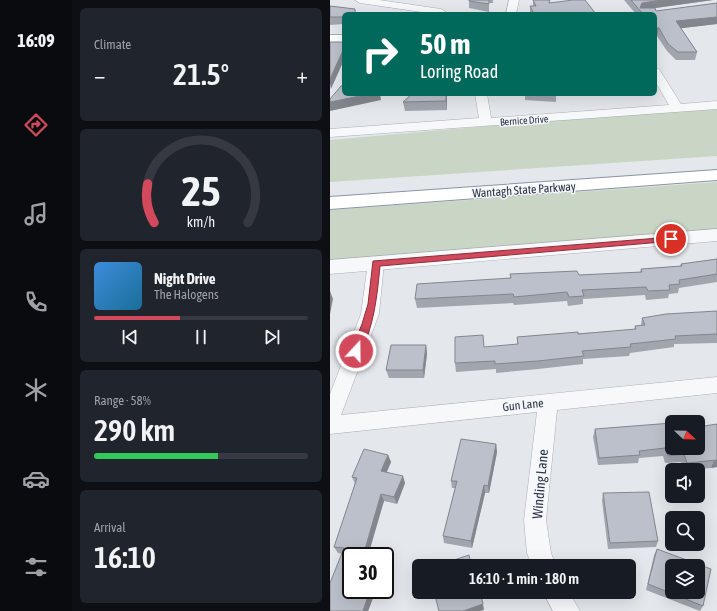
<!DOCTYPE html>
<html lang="en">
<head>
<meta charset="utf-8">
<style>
	:root { --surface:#171b24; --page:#20242c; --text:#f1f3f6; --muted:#9ea1a6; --line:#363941; --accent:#d1495b }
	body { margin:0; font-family:"Asap Condensed",sans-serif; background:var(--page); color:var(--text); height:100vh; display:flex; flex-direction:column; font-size:15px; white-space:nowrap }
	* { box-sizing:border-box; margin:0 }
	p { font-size:13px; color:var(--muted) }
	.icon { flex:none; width:22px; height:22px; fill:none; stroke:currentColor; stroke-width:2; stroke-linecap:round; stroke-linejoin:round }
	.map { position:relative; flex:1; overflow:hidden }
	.drawer { display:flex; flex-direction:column; gap:8px; padding:8px; background:#0d0f14; width:258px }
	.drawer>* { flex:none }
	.banner { position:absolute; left:12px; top:12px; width:315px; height:84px; border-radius:6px; box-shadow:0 4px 16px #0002; background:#00695c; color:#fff; overflow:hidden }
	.needle { width:26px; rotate:112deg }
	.fabs { position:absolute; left:335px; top:415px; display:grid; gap:8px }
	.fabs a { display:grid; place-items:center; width:40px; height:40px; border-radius:6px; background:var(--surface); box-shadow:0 4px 16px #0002; font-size:20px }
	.speed { position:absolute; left:12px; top:547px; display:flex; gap:8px; font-size:20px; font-weight:700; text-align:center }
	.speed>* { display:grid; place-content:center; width:52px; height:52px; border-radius:50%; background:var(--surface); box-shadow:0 4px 16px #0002; line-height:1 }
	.speed .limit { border:2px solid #111; border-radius:6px; background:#fff; color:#111 }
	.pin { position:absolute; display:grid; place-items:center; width:34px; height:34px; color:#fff; margin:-17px; border:2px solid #fff; border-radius:50%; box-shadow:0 1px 4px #0007 }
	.me { position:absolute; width:44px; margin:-22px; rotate:21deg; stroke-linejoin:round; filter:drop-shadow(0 0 3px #0008) }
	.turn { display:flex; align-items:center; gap:14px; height:84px; padding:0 12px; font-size:18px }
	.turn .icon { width:52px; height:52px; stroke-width:2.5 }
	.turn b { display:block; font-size:28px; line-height:34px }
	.big { font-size:30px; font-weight:600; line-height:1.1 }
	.drawer .widget { flex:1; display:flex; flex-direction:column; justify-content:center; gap:6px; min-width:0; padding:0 14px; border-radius:6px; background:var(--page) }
	.drawer .dial { align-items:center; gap:0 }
	.dial svg { height:104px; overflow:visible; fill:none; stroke:var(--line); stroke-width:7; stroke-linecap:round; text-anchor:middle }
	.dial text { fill:var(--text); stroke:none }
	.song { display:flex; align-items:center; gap:12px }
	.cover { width:48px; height:48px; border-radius:6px; background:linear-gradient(135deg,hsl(210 70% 55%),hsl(200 70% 35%)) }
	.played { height:4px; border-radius:2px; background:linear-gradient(90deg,var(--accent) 40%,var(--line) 40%) }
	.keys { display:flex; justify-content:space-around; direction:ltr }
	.heat { display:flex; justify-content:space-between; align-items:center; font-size:22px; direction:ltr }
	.charge { height:6px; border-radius:3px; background:linear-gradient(90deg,#34c759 58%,var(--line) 0) }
	.trip { position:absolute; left:82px; top:559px; width:224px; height:40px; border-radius:6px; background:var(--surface); box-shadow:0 4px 16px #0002; font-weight:600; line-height:40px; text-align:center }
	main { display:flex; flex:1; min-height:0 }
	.dock { display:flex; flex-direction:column; width:72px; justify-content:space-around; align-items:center; background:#090b0e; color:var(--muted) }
	.dock .icon { width:28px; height:28px }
	.dock .on { color:var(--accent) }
	.dock b { font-size:18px; color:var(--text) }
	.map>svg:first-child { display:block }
	.green { fill:#c9d6c5 }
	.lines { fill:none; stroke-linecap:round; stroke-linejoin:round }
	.minor-casing { stroke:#a9aeb7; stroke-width:1 }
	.tertiary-casing { stroke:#a9aeb7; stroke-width:1 }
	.secondary-casing { stroke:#a9aeb7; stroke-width:2 }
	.motorway-casing { stroke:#8b94a3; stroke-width:2 }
	.minor { fill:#f7f8fa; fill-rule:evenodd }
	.tertiary { fill:#f7f8fa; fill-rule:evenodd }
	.secondary { fill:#fff; fill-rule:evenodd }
	.motorway { fill:#fff; fill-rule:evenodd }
	.wall { fill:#a1a5ae }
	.shaded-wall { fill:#83868d }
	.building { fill:#bbc0ca; stroke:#83868d; fill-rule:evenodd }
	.route { fill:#d1495b; stroke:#882f3b }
	.labels { text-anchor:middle; stroke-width:3; stroke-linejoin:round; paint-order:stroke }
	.far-street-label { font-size:10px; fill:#2b3445; stroke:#f4f6f9 }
	.street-label { font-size:12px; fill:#2b3445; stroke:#f4f6f9 }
	.near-street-label { font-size:14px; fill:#2b3445; stroke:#f4f6f9 }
</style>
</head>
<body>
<main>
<nav class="dock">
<b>16:09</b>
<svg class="icon on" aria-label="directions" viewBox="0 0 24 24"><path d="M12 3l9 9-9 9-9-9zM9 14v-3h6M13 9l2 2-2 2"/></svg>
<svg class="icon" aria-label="music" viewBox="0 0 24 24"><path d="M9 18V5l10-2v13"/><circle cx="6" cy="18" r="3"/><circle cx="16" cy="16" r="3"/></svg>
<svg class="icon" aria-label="phone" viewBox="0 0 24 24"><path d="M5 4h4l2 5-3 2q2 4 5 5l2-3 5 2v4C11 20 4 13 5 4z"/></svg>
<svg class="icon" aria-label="climate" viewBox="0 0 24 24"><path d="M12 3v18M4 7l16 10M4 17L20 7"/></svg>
<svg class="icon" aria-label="car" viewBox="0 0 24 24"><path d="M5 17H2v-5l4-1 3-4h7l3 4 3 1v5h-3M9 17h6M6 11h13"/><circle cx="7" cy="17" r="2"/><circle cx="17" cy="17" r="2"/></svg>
<svg class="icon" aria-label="filters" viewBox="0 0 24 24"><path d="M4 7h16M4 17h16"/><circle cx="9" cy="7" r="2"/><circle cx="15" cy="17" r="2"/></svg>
</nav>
<section class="drawer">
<div class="widget"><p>Climate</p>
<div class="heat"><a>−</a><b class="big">21.5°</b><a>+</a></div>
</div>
<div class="widget dial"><svg viewBox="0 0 100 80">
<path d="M14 69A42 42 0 1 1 86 69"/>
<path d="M14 69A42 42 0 0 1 9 39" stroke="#d1495b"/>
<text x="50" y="56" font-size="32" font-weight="700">25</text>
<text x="50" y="72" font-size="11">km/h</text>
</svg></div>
<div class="widget">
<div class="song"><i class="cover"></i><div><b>Night Drive</b><p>The Halogens</p></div></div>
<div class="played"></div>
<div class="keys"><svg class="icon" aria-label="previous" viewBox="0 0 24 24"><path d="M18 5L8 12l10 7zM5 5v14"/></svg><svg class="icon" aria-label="pause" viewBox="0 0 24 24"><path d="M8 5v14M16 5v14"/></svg><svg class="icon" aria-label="next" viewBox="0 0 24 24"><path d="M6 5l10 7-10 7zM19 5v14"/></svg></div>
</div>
<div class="widget"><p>Range · 58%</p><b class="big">290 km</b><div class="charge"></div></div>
<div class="widget"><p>Arrival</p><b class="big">16:10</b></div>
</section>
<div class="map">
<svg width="387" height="611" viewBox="0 0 387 611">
	<rect width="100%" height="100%" fill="#e4e7ec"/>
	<!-- green -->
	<path class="green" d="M387,109v47l-387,26v-42l238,-21z
		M387,182v50l-387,30v-52z"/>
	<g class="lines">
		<defs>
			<path id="minor" d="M25,0h24l62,9 5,3 -2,2h-9l-75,-11z
				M179,0h10l-3,14h-10z
				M325,68l4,1 22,35 36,-3v8l-387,28v-8l149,-11 -4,-24h12l4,24 178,-13 -14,-24z
				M46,257l6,2 2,4 -5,51 -38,101 376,-38v16l-160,17 -11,110 5,33 5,13h-24l-5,-13 -3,-33 13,-108 -207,22v-40l31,-80 7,-51 2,-4z
				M213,592h26l11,19h-27z"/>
			<path id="tertiary" d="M387,229v12l-387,33v-14z"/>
			<path id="secondary" d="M0,35h14v8h-14z"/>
			<path id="motorway" d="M387,170v10l-387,29v-12z"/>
		</defs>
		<!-- minor casing -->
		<use href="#minor" class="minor-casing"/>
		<!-- tertiary casing -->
		<use href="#tertiary" class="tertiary-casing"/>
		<!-- secondary casing -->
		<use href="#secondary" class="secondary-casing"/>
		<!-- motorway casing -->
		<use href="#motorway" class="motorway-casing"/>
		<!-- minor -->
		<use href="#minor" class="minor"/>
		<!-- tertiary -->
		<use href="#tertiary" class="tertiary"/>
		<!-- secondary -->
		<use href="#secondary" class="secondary"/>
		<!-- motorway -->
		<use href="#motorway" class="motorway"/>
	</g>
	<!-- wall -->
	<path class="wall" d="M139,0h24v3h-4v9l-20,-4z
		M203,0l18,3 45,11h-66v-8h3z
		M294,0h89l-58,8 1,3 61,-8v21l-36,4 16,24 -2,8h-19l-9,-9 -10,-15h-2v-22h-19z
		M0,6l25,3 1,5h-12v10l-14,1z
		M82,94h35v16l-42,1 -2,-9z
		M195,94h31v8l-31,-2z
		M289,94h20v1l-19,1z
		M387,259v23l-38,6 -1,5 -9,1 -1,4 -22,2 -1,-5 -62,4v5l-15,2 -1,-5 -53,4 -1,-2 -96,5 -2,-9 95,-21v-4l69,1 61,-3 1,-3 39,-3 1,-2z
		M387,311v32l-43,1v3l-44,6 -1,3 -46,3v5l-45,5 -42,4v-4l-40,3 -1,-9 62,-19v-7l117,-7 1,-4 6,-1 1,-7z
		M96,345l1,9 -3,24h-35l-3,-8z
		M387,424v43l-6,1 -28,2 -2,-8 -16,1 -2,-7 -24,2 -1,5 -40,2 -5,-28 2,-8 77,19z
		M166,444l1,8 -8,41h-4l-13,55 -28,-5 -1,-7 12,-48h-3l-1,-7z
		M58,455l3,7 -4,10 18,11 -8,21 -13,-3 -33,89h25l-8,21h-38l12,-57 -4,-1 -4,-6 21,-63 -3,-7z
		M273,493l55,48 -2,6 -48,2 -6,-48z
		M327,549l46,57 -3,5 -54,-21 8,-35z"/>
	<!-- shaded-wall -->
	<path class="shaded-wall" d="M332,0h51l-72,10 -1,-2 2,-5z
		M387,17v7l-42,5 1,-8z
		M325,28h4l-2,8h-2z
		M14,48v12l-13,29 -1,-5v-5z
		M40,94h10l1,6 -51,11v-9z
		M116,94h1v16l-1,-9z
		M0,291l3,8 -3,15z
		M96,345l1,9 -3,24 -1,-8z
		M166,444l1,8 -8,41 -1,-7z
		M58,455l3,7 -7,16 -3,-7z
		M387,460v7l-6,1 3,-7z
		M73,476l2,7 -8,21 -3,-7z
		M154,485l1,8 -13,55 -1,-7z
		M51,494l3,7 -16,55h-5z
		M40,590h6l-8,21h-5z
		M153,604l1,6 -4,1h-17z"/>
	<!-- building -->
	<path class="building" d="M139,0h20v4l-20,-3z
		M203,0h17l-1,3 24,-3h12l11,14h-62l-4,-8h6z
		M301,0h31l-20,3 -2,5h15l1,3 61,-8v14l-41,4 21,31h-19l-10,-8 -9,-16h-4v-14h-12z
		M0,6l25,3v5h-11v3h-14z
		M0,42h14v6l-14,31z
		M11,86h3v8h26l-40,8v-3z
		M82,94h34v7l-43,1z
		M387,259v15l-38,6 1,4 -11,1 1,5 -22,1 -2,-4 -64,3 2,6 -15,1 -2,-5 -53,5 -1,-3 -98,5 2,-15 94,-6 -1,-4 67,-3 2,4 63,-3 -1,-3 41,-3 -1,-2z
		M387,311v23l-42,2 1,3 -46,5 1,3 -49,4 2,5 -46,5 -43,3v-3l-40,2v-26l28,-2 1,12 34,-3 -1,-7 61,-5v2l58,-5 -1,-3 10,-1 -3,-7 24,-4z
		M61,345h35l-3,25h-37z
		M342,423v25h26v-21l19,-3v36l-30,3 -3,-9 -16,2 -3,-8 -26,3 1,4 -41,3 -4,-29z
		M131,439l35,5 -8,42 -4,-1 -13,56 -28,-5 14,-55h-6z
		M34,449l24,6 -7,16 22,5 -9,21 -13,-3 -18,62h-12v34h19l-7,21h-33v-28l14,-35 -10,-1 23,-69 -5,-1z
		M319,492l9,49 -48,2 -7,-50z
		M327,549l54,20 -8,37 -55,-22zM342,566h26v26h-26z
		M139,555l3,11h-36z
		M104,592h46l3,12 -20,7h-24z"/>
	<!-- route -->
	<path class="route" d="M341,237h3l1,2 -1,2 -294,25c-3,31 -6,60 -20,88h-7l-2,-3 11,-27 6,-20 5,-43z"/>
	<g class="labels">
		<!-- far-street labels -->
		<g class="far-street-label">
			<text transform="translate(194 120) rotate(-4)" y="4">Bernice Drive</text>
		</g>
		<!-- street labels -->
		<g class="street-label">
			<text transform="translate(194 190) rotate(-4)" y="4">Wantagh State Parkway</text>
			<text transform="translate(193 405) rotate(-6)" y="4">Gun Lane</text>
		</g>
		<!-- near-street labels -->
		<g class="near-street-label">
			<text transform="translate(210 484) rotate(-85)" y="5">Winding Lane</text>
		</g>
	</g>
</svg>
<div class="fabs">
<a><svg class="needle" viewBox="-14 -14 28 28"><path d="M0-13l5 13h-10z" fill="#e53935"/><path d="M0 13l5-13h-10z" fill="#9ea1a6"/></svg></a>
<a><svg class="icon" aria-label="sound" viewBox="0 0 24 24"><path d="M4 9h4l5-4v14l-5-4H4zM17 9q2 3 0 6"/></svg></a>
<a><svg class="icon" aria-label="search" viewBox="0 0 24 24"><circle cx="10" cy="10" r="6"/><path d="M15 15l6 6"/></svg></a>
<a><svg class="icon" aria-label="layers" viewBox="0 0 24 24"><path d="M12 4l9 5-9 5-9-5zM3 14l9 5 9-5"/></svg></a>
</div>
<div class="speed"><div class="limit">30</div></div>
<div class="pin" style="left:341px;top:239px;background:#d93025"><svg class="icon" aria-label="arrive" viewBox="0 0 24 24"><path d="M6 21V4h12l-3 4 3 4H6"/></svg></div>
<svg class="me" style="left:26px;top:351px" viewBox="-20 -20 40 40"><circle r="17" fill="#d1495b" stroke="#fff" stroke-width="3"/><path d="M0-11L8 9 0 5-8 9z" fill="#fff"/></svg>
<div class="trip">16:10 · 1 min · 180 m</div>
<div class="banner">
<div class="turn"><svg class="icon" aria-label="right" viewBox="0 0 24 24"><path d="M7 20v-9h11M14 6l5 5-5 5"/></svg><div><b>50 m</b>Loring Road</div></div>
</div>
</div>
</main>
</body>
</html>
